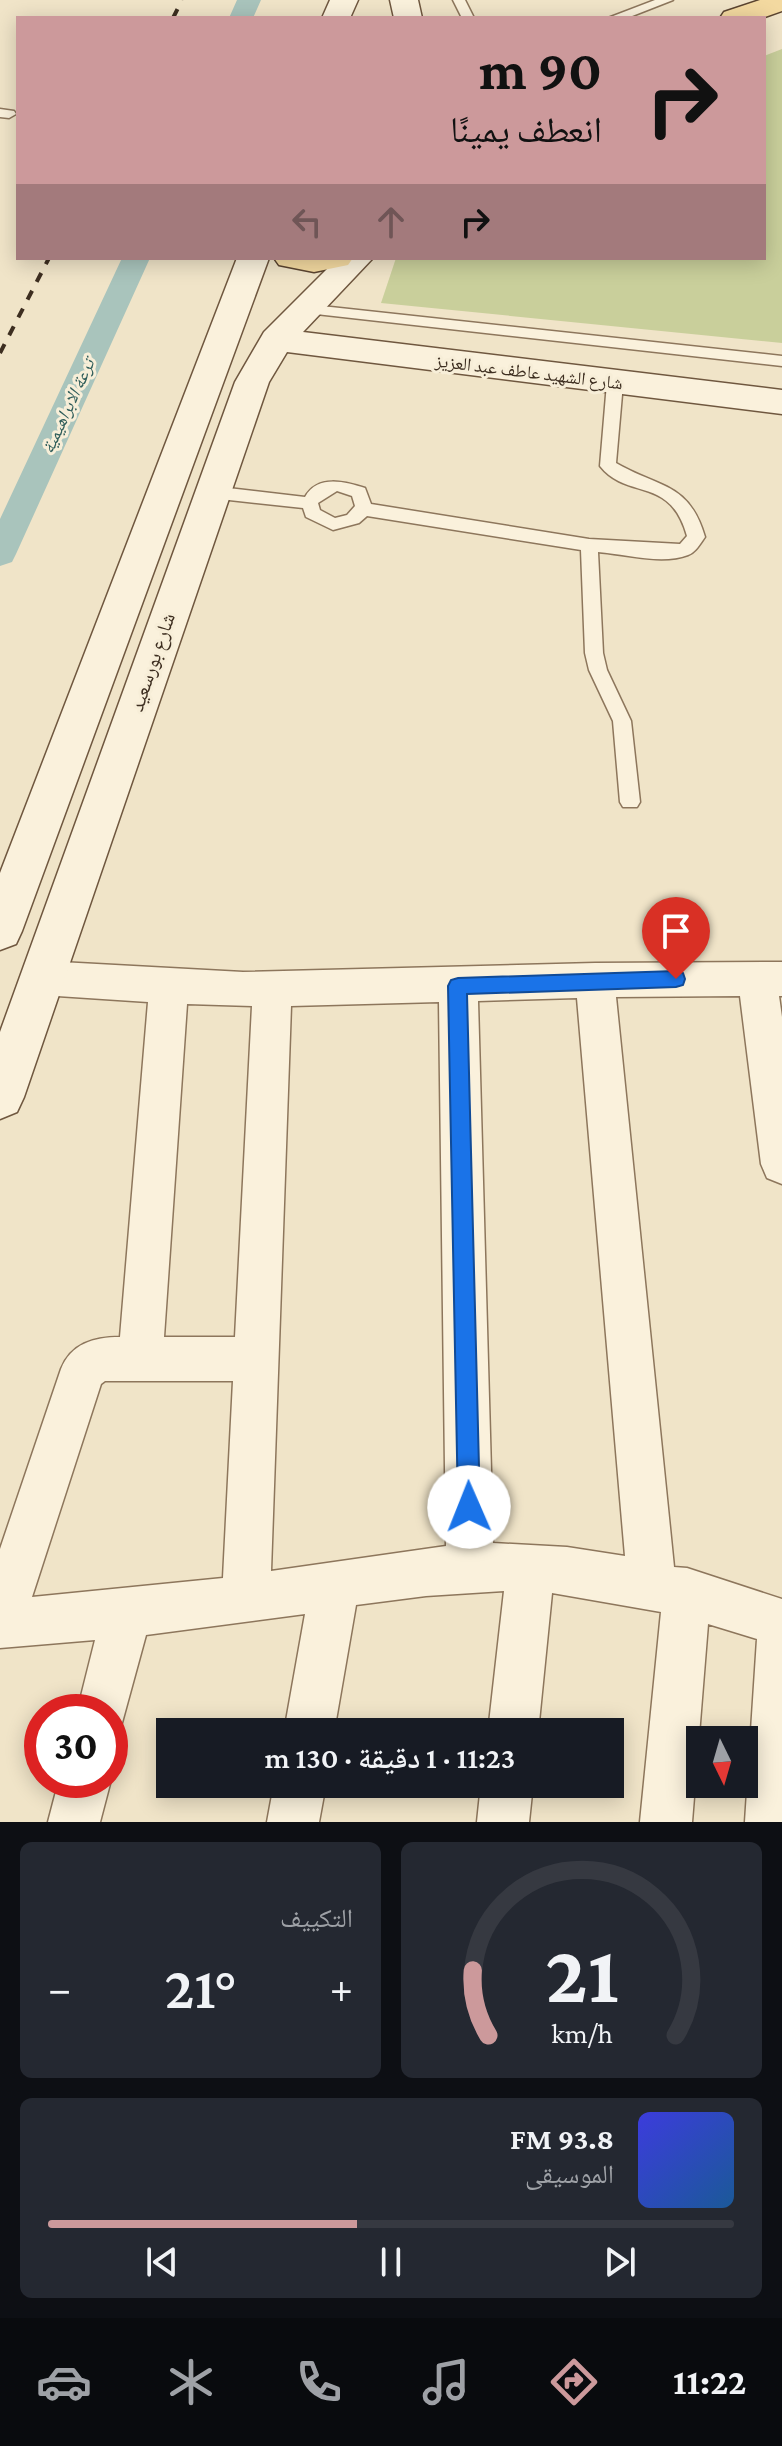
<!DOCTYPE html>
<html lang="ar">
<head>
<meta charset="utf-8">
<style>
	:root { --surface:#171b24; --page:#242831; --text:#f1f3f6; --muted:#9ea1a6; --line:#363941; --accent:#cc999b }
	body { margin:0; font-family:"Crimson Pro","Noto Naskh Arabic",serif; background:var(--page); color:var(--text); direction:rtl; height:100vh; display:flex; flex-direction:column; font-size:30px; white-space:nowrap }
	* { box-sizing:border-box; margin:0 }
	p { font-size:26px; color:var(--muted) }
	.icon { flex:none; width:44px; height:44px; fill:none; stroke:currentColor; stroke-width:2; stroke-linecap:round; stroke-linejoin:round }
	.map { position:relative; height:1822px; overflow:hidden; direction:ltr }
	.details { display:flex; flex-direction:column; gap:20px; padding:20px; background:#0d0f14; flex:1 }
	.details>* { flex:none }
	.banner { position:absolute; left:16px; top:16px; width:750px; height:244px; border-radius:0px; box-shadow:0 4px 20px #0003; direction:rtl; background:#cc999b; color:#111; overflow:hidden }
	.needle { width:52px; rotate:175deg }
	.fabs { position:absolute; left:686px; top:1726px; display:grid; gap:16px }
	.fabs a { display:grid; place-items:center; width:72px; height:72px; border-radius:0px; background:var(--surface); box-shadow:0 4px 20px #0003; font-size:40px }
	.speed { position:absolute; left:24px; top:1694px; display:flex; gap:16px; font-size:40px; font-weight:700; text-align:center }
	.speed>* { display:grid; place-content:center; width:104px; height:104px; border-radius:50%; background:var(--surface); box-shadow:0 4px 20px #0003; line-height:1 }
	.speed .limit { border:12px solid #d22; background:#fff; color:#111 }
	.pin { position:absolute; display:grid; place-items:center; width:68px; height:68px; color:#fff; margin:-82px -34px; border-radius:50% 50% 50% 0; rotate:-45deg; box-shadow:0 0 8px #0007 }
	.pin .icon { rotate:45deg }
	.me { position:absolute; width:88px; margin:-44px; rotate:359deg; stroke-linejoin:round; filter:drop-shadow(0 0 6px #0008) }
	.turn { display:flex; align-items:center; gap:28px; height:168px; padding:0 32px; font-size:36px }
	.turn .icon { width:104px; height:104px; stroke-width:2.5 }
	.turn b { display:block; font-size:56px; line-height:68px }
	.lanes { display:flex; align-items:center; height:76px; padding:0 32px; background:#0003; justify-content:center; gap:40px; direction:ltr }
	.lanes .off { opacity:.35 }
	.big { font-size:60px; font-weight:600; line-height:1.1 }
	.details .card { flex:1; display:flex; flex-direction:column; justify-content:center; gap:12px; min-width:0; padding:0 28px; border-radius:12px; background:var(--page) }
	.details .dial { align-items:center; gap:0 }
	.dial svg { height:208px; overflow:visible; fill:none; stroke:var(--line); stroke-width:7; stroke-linecap:round; text-anchor:middle }
	.dial text { fill:var(--text); stroke:none }
	.song { display:flex; align-items:center; gap:24px }
	.cover { width:96px; height:96px; border-radius:12px; background:linear-gradient(135deg,hsl(240 70% 55%),hsl(210 70% 35%)) }
	.played { height:8px; border-radius:4px; background:linear-gradient(90deg,var(--accent) 45%,var(--line) 45%) }
	.keys { display:flex; justify-content:space-around; direction:ltr }
	.heat { display:flex; justify-content:space-between; align-items:center; font-size:44px; direction:ltr }
	.details .tiles { flex:1; display:grid; gap:20px; grid-template-columns:1fr 1fr }
	.card:last-child { grid-column:span 2 }
	.trip { position:absolute; left:156px; top:1718px; width:468px; height:80px; border-radius:0px; background:var(--surface); box-shadow:0 4px 20px #0003; font-weight:600; line-height:80px; text-align:center; direction:rtl }
	.dock { display:flex; height:128px; justify-content:space-around; align-items:center; background:#090b0e; color:var(--muted) }
	.dock .icon { width:56px; height:56px }
	.dock .on { color:var(--accent) }
	.dock b { font-size:36px; color:var(--text) }
	.map>svg:first-child { display:block }
	.green { fill:#c9cf9b }
	.lines { fill:none; stroke-linecap:round; stroke-linejoin:round }
	.canal { fill:#a9c4bc; fill-rule:evenodd }
	.lane-casing { stroke:#8d765c; stroke-width:3 }
	.street-casing { stroke:#8d765c; stroke-width:3 }
	.secondary-casing { stroke:#6f573f; stroke-width:3 }
	.primary-casing { stroke:#5b4430; stroke-width:3 }
	.lane { fill:#faf1dc; fill-rule:evenodd }
	.street { fill:#faf1dc; fill-rule:evenodd }
	.secondary { fill:#faf1dc; fill-rule:evenodd }
	.primary { fill:#f3d9a0; fill-rule:evenodd }
	.rail { stroke:#3d2e20; stroke-width:4; stroke-dasharray:10 10; stroke-linecap:butt }
	.route { fill:#1a73e8; stroke:#114b97; stroke-width:2 }
	.labels { text-anchor:middle; stroke-width:6; stroke-linejoin:round; paint-order:stroke }
	.far-street-label { font-size:18px; fill:#3d2e20; stroke:#f7eed8 }
	.far-water-label { font-size:18px; font-style:italic; fill:#2f5d5a; stroke:#f7eed8 }
	.street-label { font-size:20px; fill:#3d2e20; stroke:#f7eed8 }
</style>
</head>
<body>
<div class="map">
<svg width="782" height="1822" viewBox="0 0 782 1822">
	<rect width="100%" height="100%" fill="#f0e4c8"/>
	<!-- green -->
	<path class="green" d="M782,49v294l-401,-40 15,-45h368v-202z"/>
	<g class="lines">
		<!-- canal -->
		<path class="canal" d="M237,0h24l-8,18h-24z
			M122,258h28l-134,296 -4,8 -12,4v-47z"/>
		<defs>
			<path id="lane" d="M453,0h12l9,18h-12z
				M655,0h18l-46,18h-19z
				M0,109l14,2 2,3 -7,4 -9,-1z
				M303,304l479,52v10l-484,-54v-6z
				M615,378l8,5 -7,80c43,25 73,19 89,74 -5,7 -10,16 -17,18 -26,10 -64,-1 -90,-3l5,101 4,17 24,51 9,81 -3,5h-14l-3,-5 -7,-81 -24,-51 -4,-17 -4,-103 -214,-34 -8,7 -26,7 -27,-13 -3,-9 -92,-10 -8,-6 8,-6 94,11c13,-23 40,-15 60,-9l6,16 218,35 91,5 7,-8c-17,-61 -59,-35 -87,-70l7,-83zM337,491l15,5 3,10 -8,9 -12,3 -15,-8 -2,-7z"/>
			<path id="street" d="M42,961l201,11 352,-9 187,-1v34h-3l3,21v167l-15,-6 -6,-14 -21,-168 -124,1 58,570 13,1 95,31v223h-37l12,-183 -49,-15 -16,198h-52l21,-210 -109,-19 -14,139h-50l16,-141 -78,5 -70,9 -22,127h-50l21,-118 -159,21 -26,95 -10,4v-22h-33l18,-72 -95,8v-99l61,-180c10,-25 32,-32 59,-32l28,-335 -106,-7 -14,-5 -6,-12 6,-12zM577,998l48,558 -58,-9 -74,-4 -15,-542zM439,1002l7,544 -175,25 20,-565zM187,1004l65,2 -17,331h-71zM105,1381h128l-10,197 -191,19 69,-213z
				M110,1779l1,1 -11,42h-52l11,-42z
				M274,1784h52l-7,38h-52z
				M481,1784h52l-4,38h-52z"/>
			<path id="secondary" d="M330,0h28l-8,18h-28z
				M390,0h28l4,18h-28z
				M237,258h32l-247,673 -6,13 -16,6v-77z
				M338,258h35l-70,74 479,58v24l-495,-62 -18,30 -245,715 -7,15 -17,7v-87l235,-650 29,-50z"/>
			<path id="primary" d="M760,0h22v11l-20,7h-42l4,-6z
				M274,258h79l-5,7 -34,7 -35,-7z"/>
		</defs>
		<!-- lane casing -->
		<use href="#lane" class="lane-casing"/>
		<!-- street casing -->
		<use href="#street" class="street-casing"/>
		<!-- secondary casing -->
		<use href="#secondary" class="secondary-casing"/>
		<!-- primary casing -->
		<use href="#primary" class="primary-casing"/>
		<!-- lane -->
		<use href="#lane" class="lane"/>
		<!-- street -->
		<use href="#street" class="street"/>
		<!-- secondary -->
		<use href="#secondary" class="secondary"/>
		<!-- primary -->
		<use href="#primary" class="primary"/>
		<!-- rail -->
		<path class="rail" d="M173,18l9,-18
			M0,353l49,-95"/>
	</g>
	<!-- route -->
	<path class="route" d="M676,971l7,2 2,6 -2,6 -7,2 -209,7 13,513 -3,8 -8,3 -8,-3 -3,-8 -10,-521 3,-6 7,-2z"/>
	<g class="labels">
		<!-- far-street labels -->
		<g class="far-street-label">
			<text transform="translate(529 372) rotate(7)" y="6">شارع الشهيد عاطف عبد العزيز</text>
		</g>
		<!-- far-water labels -->
		<g class="far-water-label">
			<text transform="translate(68 406) rotate(-65)" y="6">ترعة الابراهيمية</text>
		</g>
		<!-- street labels -->
		<g class="street-label">
			<text transform="translate(152 662) rotate(-71)" y="7">شارع بورسعيد</text>
		</g>
	</g>
</svg>
<div class="fabs">
<a><svg class="needle" viewBox="-14 -14 28 28"><path d="M0-13l5 13h-10z" fill="#e53935"/><path d="M0 13l5-13h-10z" fill="#9ea1a6"/></svg></a>
</div>
<div class="speed"><div class="limit">30</div></div>
<div class="pin" style="left:676px;top:979px;background:#d93025"><svg class="icon" aria-label="arrive" viewBox="0 0 24 24"><path d="M6 21V4h12l-3 4 3 4H6"/></svg></div>
<svg class="me" style="left:469px;top:1507px" viewBox="-20 -20 40 40"><circle r="19" fill="#fff"/><path d="M0-13L10 11 0 6-10 11z" fill="#1a73e8"/></svg>
<div class="trip">11:23 · 1 دقيقة · 130 m</div>
<div class="banner">
<div class="turn"><svg class="icon" aria-label="right" viewBox="0 0 24 24"><path d="M7 20v-9h11M14 6l5 5-5 5"/></svg><div><b>90 m</b>انعطف يمينًا</div></div>
<div class="lanes"><svg class="icon off" aria-label="left" viewBox="0 0 24 24"><path d="M17 20v-9H6M10 6l-5 5 5 5"/></svg><svg class="icon off" aria-label="ahead" viewBox="0 0 24 24"><path d="M12 20V5M6 11l6-6 6 6"/></svg><svg class="icon" aria-label="right" viewBox="0 0 24 24"><path d="M7 20v-9h11M14 6l5 5-5 5"/></svg></div>
</div>
</div>
<section class="details">
<div class="tiles">
<div class="card dial"><svg viewBox="0 0 100 80">
<path d="M14 69A42 42 0 1 1 86 69"/>
<path d="M14 69A42 42 0 0 1 8 44" stroke="#cc999b"/>
<text x="50" y="56" font-size="32" font-weight="700">21</text>
<text x="50" y="72" font-size="11">km/h</text>
</svg></div>
<div class="card"><p>التكييف</p>
<div class="heat"><a>−</a><b class="big">21°</b><a>+</a></div>
</div>
<div class="card">
<div class="song"><i class="cover"></i><div><b>93.8 FM</b><p>الموسيقى</p></div></div>
<div class="played"></div>
<div class="keys"><svg class="icon" aria-label="previous" viewBox="0 0 24 24"><path d="M18 5L8 12l10 7zM5 5v14"/></svg><svg class="icon" aria-label="pause" viewBox="0 0 24 24"><path d="M8 5v14M16 5v14"/></svg><svg class="icon" aria-label="next" viewBox="0 0 24 24"><path d="M6 5l10 7-10 7zM19 5v14"/></svg></div>
</div>
</div>
</section>
<nav class="dock">
<b>11:22</b>
<svg class="icon on" aria-label="directions" viewBox="0 0 24 24"><path d="M12 3l9 9-9 9-9-9zM9 14v-3h6M13 9l2 2-2 2"/></svg>
<svg class="icon" aria-label="music" viewBox="0 0 24 24"><path d="M9 18V5l10-2v13"/><circle cx="6" cy="18" r="3"/><circle cx="16" cy="16" r="3"/></svg>
<svg class="icon" aria-label="phone" viewBox="0 0 24 24"><path d="M5 4h4l2 5-3 2q2 4 5 5l2-3 5 2v4C11 20 4 13 5 4z"/></svg>
<svg class="icon" aria-label="climate" viewBox="0 0 24 24"><path d="M12 3v18M4 7l16 10M4 17L20 7"/></svg>
<svg class="icon" aria-label="car" viewBox="0 0 24 24"><path d="M5 17H2v-5l4-1 3-4h7l3 4 3 1v5h-3M9 17h6M6 11h13"/><circle cx="7" cy="17" r="2"/><circle cx="17" cy="17" r="2"/></svg>
</nav>
</body>
</html>
